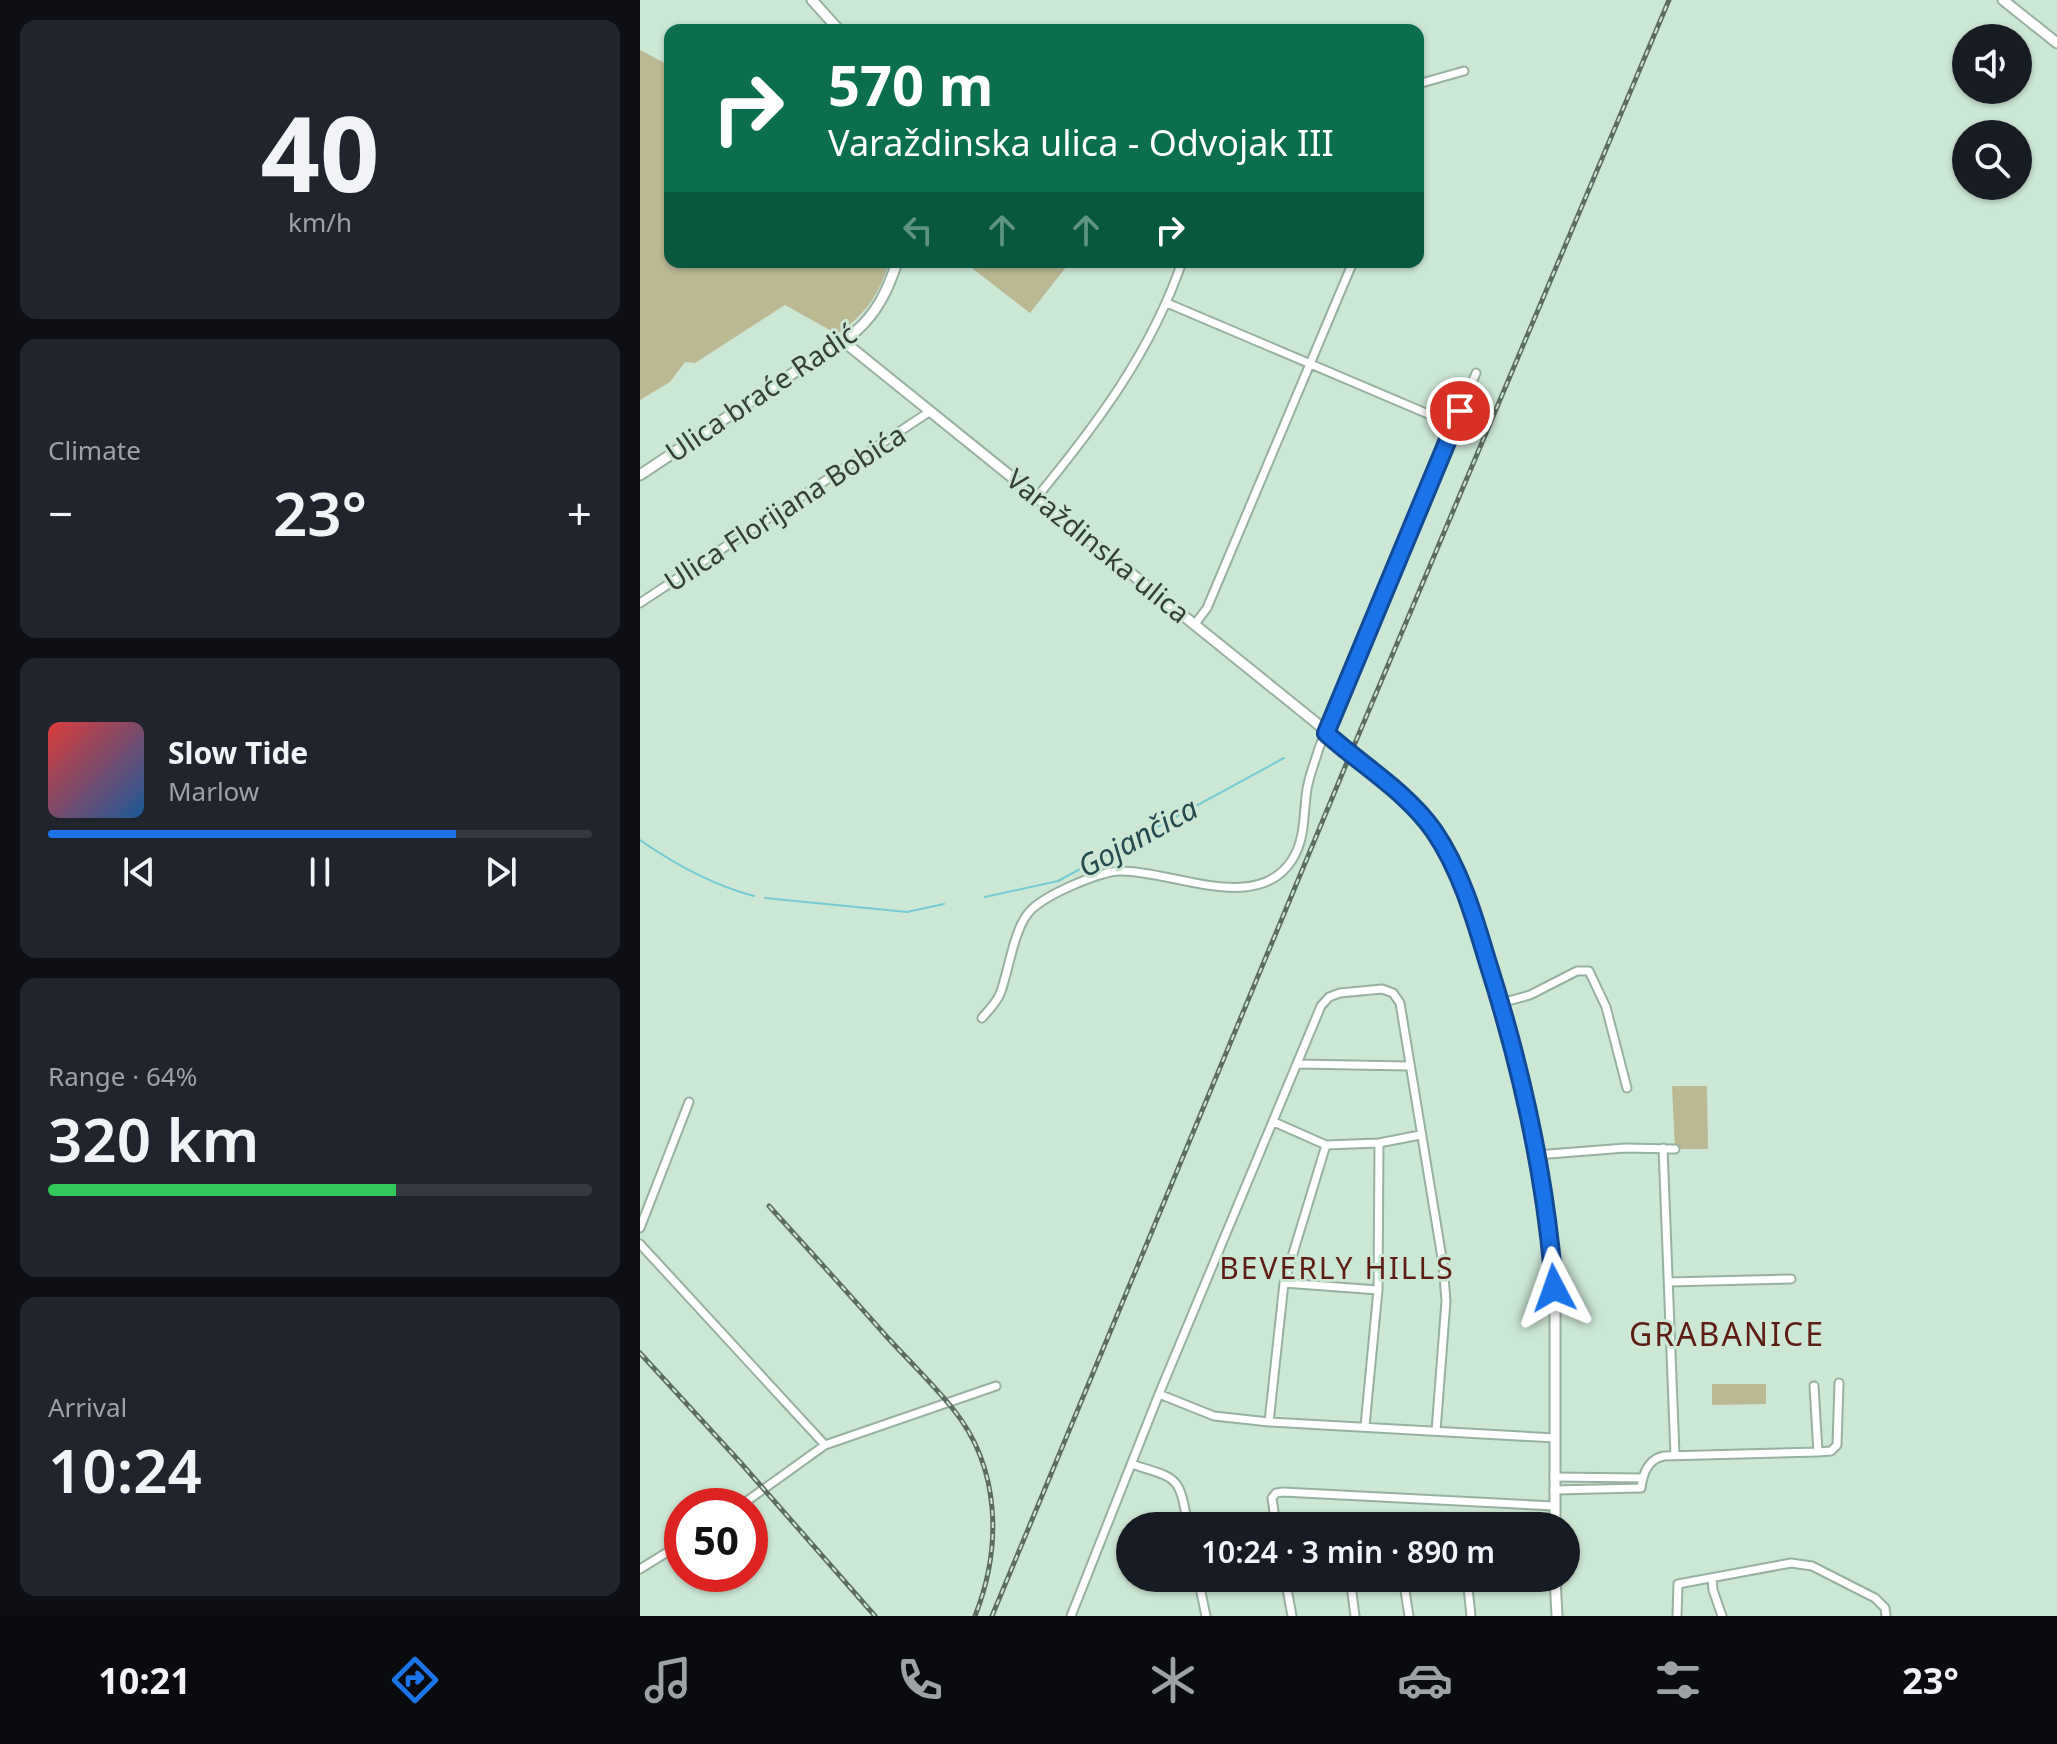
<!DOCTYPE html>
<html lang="en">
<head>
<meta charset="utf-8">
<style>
	:root { --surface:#171b24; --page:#20242c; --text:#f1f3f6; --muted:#9ea1a6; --line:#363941; --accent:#1a73e8 }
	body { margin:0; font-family:"Noto Sans",sans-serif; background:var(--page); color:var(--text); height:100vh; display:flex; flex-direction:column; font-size:30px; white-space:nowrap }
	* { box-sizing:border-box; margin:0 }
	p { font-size:26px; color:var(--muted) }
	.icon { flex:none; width:44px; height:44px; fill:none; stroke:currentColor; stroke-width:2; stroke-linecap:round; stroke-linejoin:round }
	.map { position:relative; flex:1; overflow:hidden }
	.sheet { display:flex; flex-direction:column; gap:20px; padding:20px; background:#0d0f14; width:640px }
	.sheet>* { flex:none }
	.hud { position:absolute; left:24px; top:24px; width:760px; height:244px; border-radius:16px; box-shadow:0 2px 6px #0004; background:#0b6e4f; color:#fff; overflow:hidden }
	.controls { position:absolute; left:1312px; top:24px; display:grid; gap:16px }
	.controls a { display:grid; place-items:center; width:80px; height:80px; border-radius:50%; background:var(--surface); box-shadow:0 2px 6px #0004; font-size:40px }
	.speed { position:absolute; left:24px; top:1488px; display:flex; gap:16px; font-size:40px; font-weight:700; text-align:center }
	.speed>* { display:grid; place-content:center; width:104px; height:104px; border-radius:50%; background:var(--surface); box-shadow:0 2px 6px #0004; line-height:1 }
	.speed .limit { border:12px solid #d22; background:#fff; color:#111 }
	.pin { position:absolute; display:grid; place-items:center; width:68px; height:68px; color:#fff; margin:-34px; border:4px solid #fff; border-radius:50%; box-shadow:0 2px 8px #0007 }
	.me { position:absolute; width:88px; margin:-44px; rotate:356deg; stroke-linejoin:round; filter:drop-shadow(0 0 6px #0008) }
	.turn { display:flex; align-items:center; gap:28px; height:168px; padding:0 32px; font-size:36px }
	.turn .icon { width:104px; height:104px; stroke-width:2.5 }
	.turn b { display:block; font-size:56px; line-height:68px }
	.lanes { display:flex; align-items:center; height:76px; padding:0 32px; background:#0003; justify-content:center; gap:40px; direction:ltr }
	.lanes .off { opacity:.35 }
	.big { font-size:60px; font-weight:600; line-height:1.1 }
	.sheet .widget { flex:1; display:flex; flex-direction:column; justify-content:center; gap:12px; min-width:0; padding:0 28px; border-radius:16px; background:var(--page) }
	.sheet .dial { align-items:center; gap:0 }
	.dial b { font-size:104px; line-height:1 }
	.song { display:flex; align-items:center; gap:24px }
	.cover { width:96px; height:96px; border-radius:12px; background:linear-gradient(135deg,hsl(0 70% 55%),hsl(210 70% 35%)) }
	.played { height:8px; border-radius:4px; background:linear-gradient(90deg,var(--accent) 75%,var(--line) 75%) }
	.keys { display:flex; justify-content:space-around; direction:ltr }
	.heat { display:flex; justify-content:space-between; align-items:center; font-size:44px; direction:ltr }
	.charge { height:12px; border-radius:6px; background:linear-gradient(90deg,#34c759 64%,var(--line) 0) }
	.trip { position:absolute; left:476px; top:1512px; width:464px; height:80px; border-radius:40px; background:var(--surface); box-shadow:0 2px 6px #0004; font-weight:600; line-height:80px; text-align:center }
	.menu { display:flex; height:128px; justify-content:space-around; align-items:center; background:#090b0e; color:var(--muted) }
	.menu .icon { width:56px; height:56px }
	.menu .active { color:var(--accent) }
	.menu b { font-size:36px; color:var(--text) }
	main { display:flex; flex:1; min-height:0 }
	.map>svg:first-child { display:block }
	.green { fill:#bbb994 }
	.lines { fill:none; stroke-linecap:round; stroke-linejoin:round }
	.stream { stroke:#75cad3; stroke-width:2 }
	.minor-casing { stroke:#97b09f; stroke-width:11 }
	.major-casing { stroke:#97b09f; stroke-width:13 }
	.minor { stroke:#fff; stroke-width:7 }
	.major { stroke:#fff; stroke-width:9 }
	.rail-casing { stroke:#5d6c62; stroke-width:5 }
	.rail { stroke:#cde7d5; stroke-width:2; stroke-dasharray:6; stroke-linecap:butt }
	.route-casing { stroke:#114b97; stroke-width:20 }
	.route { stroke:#1a73e8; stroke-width:14 }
	.labels { text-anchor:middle; stroke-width:6; stroke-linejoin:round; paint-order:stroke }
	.street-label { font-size:28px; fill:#343f38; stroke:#cde7d5 }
	.water-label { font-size:30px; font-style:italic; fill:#244b50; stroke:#cde7d5 }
	.neighbourhood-label { font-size:30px; letter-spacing:2px; fill:#5f1c13; stroke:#cde7d5 }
	.quarter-label { font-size:32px; letter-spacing:2px; fill:#5f1c13; stroke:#cde7d5 }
</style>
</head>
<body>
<main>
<section class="sheet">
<div class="widget dial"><b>40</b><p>km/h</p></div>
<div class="widget"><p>Climate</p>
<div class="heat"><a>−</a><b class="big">23°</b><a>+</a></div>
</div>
<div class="widget">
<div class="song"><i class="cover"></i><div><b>Slow Tide</b><p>Marlow</p></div></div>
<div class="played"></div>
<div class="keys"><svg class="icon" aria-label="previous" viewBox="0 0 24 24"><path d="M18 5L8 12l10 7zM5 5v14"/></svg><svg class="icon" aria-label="pause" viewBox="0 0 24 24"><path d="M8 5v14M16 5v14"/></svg><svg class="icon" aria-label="next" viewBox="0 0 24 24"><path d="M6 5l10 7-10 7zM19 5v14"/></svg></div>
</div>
<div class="widget"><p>Range · 64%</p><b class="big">320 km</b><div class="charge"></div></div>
<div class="widget"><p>Arrival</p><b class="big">10:24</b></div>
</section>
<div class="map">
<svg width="1417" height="1616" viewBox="0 0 1417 1616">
	<rect width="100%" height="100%" fill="#cde7d5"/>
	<!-- green -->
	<path class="green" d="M0,50l30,16v196h219c-9,32 -24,53 -52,72l-52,-29 -90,58 -10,-1 -15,20 -30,18z
		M324,262h106l-40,51z
		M1032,1086h35l1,63h-33z
		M1072,1384h54v20l-54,1z"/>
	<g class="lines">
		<!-- stream -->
		<path class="stream" d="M0,840c36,25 72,45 114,56
			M345,897l73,-16 226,-123
			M125,898l142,14 37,-8"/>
		<defs>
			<path id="minor" d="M778,84l46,-13
				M527,303l287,122
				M397,497c60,-73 114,-145 145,-235
				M0,603l289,-191
				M555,624l12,-16 146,-346
				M861,1003l29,-8 47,-24h12l17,36 21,81
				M342,1018c6,-7 14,-15 18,-24 9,-23 14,-69 32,-85 16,-15 66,-37 88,-38 51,-1 137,44 172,-11 14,-22 11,-46 15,-71 2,-13 8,-27 12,-41l157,-375
				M658,1064l110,2
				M634,1122l52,23 53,-2 41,-8
				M1023,1148l12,307
				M896,1155l89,-7 50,1
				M0,1228l49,-126
				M0,1244l185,201
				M1029,1282l122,-3
				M644,1283l94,7
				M519,1394l55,22 55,6 286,16
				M629,1422l15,-139 42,-138
				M725,1426l13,-136 1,-147
				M1178,1452l13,-1 6,-6 2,-62
				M491,1464c48,15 48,11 57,62
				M914,1477l88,1
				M914,1490l87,-2c2,-15 7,-29 23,-32l154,-4 -4,-66
				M100,1506l85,-61 171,-59
				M636,1526l-4,-28 4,-5 7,-1 271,14
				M0,1569l42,-26
				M558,1578l8,38
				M645,1578l7,38
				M710,1578l5,38
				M763,1578l6,38
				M827,1578l4,38
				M1072,1578l1,12 9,26
				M431,1616l88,-222 162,-388 8,-9 11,-4 42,-4 11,4 7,10 43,261 3,37 -10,130
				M1037,1616l1,-32 113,-21 21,3 63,32 10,10 1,8"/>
			<path id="major" d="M172,0l27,30
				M1363,0l54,43
				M203,341l471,380 97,83 27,34 31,66 32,99 43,196 11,111v216
				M0,475l215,-143c22,-19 33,-42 42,-70
				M915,1578l2,38"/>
		</defs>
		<!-- minor casing -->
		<use href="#minor" class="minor-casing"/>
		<!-- major casing -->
		<use href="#major" class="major-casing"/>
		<!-- minor -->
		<use href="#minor" class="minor"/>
		<!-- major -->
		<use href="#major" class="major"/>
		<defs>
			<path id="rail" d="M129,1206c40,44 79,87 118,131 22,24 46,47 66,72 48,59 49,139 22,207
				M0,1353l100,109 135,154
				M352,1616l358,-861 319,-755"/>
		</defs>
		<!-- rail casing -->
		<use href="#rail" class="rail-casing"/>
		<!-- rail -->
		<use href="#rail" class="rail"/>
	</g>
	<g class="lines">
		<defs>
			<path id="route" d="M820,411l-134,322c35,32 80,58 108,98 26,38 40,85 53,129 34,106 59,217 67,328"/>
		</defs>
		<!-- route casing -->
		<use href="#route" class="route-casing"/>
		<!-- route -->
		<use href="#route" class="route"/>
	</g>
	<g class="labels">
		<!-- street labels -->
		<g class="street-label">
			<text transform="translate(121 393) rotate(-34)" y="10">Ulica braće Radić</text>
			<text transform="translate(145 508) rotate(-33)" y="10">Ulica Florijana Bobića</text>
			<text transform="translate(458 546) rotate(39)" y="10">Varaždinska ulica</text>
		</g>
		<!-- water labels -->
		<g class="water-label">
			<text transform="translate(498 838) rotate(-29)" y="10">Gojančica</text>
		</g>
		<!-- neighbourhood labels -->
		<g class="neighbourhood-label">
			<text x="697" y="1279">BEVERLY HILLS</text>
		</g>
		<!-- quarter labels -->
		<g class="quarter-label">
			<text x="1087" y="1346">GRABANICE</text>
		</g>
	</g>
</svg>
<div class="controls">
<a><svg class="icon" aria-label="sound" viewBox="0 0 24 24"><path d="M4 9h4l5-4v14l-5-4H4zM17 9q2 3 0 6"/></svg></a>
<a><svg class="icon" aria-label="search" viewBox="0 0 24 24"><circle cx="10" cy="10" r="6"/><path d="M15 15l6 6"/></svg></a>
</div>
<div class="speed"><div class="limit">50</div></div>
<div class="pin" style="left:820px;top:411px;background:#d93025"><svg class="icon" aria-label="arrive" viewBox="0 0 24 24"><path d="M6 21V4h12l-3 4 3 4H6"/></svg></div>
<svg class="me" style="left:914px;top:1288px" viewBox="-20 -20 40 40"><path d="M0-17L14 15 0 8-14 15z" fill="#1a73e8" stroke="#fff" stroke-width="4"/></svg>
<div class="trip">10:24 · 3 min · 890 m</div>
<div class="hud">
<div class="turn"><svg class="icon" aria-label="right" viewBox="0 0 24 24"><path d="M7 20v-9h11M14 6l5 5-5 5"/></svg><div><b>570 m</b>Varaždinska ulica - Odvojak III</div></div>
<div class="lanes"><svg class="icon off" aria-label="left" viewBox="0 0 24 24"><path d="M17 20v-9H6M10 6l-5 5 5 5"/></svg><svg class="icon off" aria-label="ahead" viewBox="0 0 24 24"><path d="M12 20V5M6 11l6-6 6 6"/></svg><svg class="icon off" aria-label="ahead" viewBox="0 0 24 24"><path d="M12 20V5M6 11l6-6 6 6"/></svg><svg class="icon" aria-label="right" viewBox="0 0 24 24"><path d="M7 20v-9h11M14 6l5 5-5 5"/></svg></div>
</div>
</div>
</main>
<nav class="menu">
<b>10:21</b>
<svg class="icon active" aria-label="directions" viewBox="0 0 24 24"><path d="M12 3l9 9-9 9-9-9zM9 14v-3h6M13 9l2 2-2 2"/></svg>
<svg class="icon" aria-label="music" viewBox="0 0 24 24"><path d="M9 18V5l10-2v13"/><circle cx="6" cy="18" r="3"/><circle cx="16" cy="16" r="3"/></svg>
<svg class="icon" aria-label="phone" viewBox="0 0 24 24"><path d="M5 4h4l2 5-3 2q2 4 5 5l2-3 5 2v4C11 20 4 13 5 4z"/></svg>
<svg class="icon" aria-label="climate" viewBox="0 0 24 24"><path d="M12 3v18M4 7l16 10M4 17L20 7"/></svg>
<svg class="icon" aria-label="car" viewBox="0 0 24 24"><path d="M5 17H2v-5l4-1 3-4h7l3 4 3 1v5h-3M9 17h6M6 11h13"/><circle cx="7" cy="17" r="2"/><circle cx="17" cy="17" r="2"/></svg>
<svg class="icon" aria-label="filters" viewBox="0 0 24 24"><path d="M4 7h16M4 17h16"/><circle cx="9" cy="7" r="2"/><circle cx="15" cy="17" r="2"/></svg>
<b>23°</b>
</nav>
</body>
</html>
